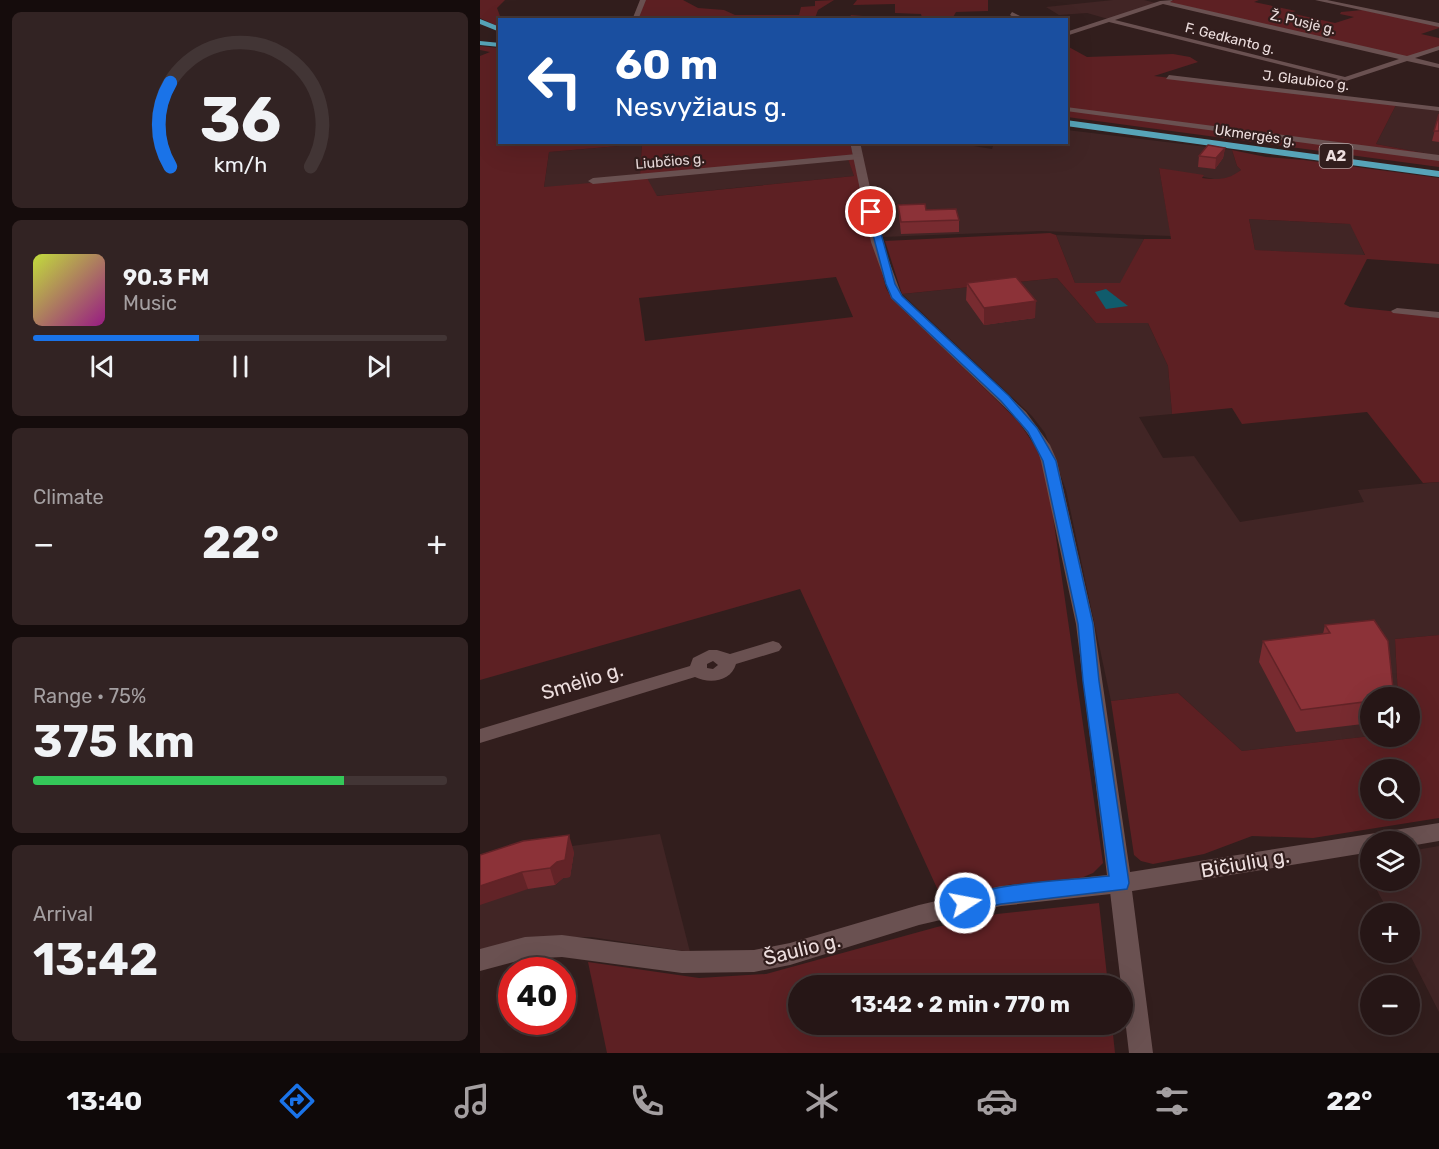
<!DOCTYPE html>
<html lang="en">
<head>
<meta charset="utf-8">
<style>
	:root { --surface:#261616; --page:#322323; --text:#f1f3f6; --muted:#a49fa1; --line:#423535; --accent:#1a73e8 }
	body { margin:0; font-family:Rubik,sans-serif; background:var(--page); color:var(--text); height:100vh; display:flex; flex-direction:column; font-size:22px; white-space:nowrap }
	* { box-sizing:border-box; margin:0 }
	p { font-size:20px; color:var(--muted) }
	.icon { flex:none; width:33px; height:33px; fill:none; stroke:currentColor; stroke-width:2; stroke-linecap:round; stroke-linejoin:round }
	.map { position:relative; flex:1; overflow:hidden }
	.panel { display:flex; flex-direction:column; gap:12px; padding:12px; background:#150c0c; width:480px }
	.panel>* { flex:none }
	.banner { position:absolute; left:18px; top:18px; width:570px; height:126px; border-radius:0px; box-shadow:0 6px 24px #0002,0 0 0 2px var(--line); background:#1a4fa0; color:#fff; overflow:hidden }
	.controls { position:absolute; left:880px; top:687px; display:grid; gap:12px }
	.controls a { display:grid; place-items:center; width:60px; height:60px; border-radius:50%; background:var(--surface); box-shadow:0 6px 24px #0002,0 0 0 2px var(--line); font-size:30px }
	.speed { position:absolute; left:18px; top:957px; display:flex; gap:12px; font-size:30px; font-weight:700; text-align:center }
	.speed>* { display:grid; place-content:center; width:78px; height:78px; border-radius:50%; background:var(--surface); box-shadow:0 6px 24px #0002,0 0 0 2px var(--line); line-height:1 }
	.speed .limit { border:9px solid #d22; background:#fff; color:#111 }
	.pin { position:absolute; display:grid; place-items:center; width:51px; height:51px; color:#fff; margin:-26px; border:3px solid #fff; border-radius:50%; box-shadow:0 2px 6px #0007 }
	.me { position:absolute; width:66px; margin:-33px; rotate:79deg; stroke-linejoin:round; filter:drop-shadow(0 0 4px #0008) }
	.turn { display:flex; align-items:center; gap:21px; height:126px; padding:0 18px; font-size:27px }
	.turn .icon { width:78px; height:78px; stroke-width:2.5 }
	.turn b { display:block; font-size:42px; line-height:51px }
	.big { font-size:45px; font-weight:700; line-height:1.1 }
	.panel .card { flex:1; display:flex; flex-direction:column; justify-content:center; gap:9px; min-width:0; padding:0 21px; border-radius:9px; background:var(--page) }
	.panel .dial { align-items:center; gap:0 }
	.dial svg { height:156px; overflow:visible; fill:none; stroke:var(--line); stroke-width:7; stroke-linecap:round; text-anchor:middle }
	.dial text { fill:var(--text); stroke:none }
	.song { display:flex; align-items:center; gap:18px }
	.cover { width:72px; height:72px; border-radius:9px; background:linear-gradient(135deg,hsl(70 70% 55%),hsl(310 70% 35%)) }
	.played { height:6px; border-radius:3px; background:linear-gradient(90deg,var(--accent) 40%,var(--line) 40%) }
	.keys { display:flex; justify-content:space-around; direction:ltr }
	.heat { display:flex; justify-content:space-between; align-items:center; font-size:33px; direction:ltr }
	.charge { height:9px; border-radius:4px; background:linear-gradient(90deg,#34c759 75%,var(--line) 0) }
	.trip { position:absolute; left:308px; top:975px; width:345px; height:60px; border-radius:30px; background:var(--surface); box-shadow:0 6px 24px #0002,0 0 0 2px var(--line); font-weight:700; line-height:60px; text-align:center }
	.menu { display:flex; height:96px; justify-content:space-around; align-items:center; background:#0f0909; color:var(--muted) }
	.menu .icon { width:42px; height:42px }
	.menu .selected { color:var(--accent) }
	.menu b { font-size:27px; color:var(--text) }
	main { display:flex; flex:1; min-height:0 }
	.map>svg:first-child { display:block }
	.built { fill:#412525 }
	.green { fill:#5d2023; fill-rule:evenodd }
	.water { fill:#105c6c }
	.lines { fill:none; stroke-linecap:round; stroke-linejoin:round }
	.minor { fill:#6a5151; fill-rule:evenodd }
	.tertiary { fill:#6a5151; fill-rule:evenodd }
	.trunk { fill:#57a4b8; fill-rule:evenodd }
	.wall { fill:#782b30 }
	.shaded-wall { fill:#622327 }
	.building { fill:#8c3238; stroke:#622327; stroke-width:1.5 }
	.route { fill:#1a73e8; stroke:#114b97; stroke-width:1.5 }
	.labels { text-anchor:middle; stroke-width:4.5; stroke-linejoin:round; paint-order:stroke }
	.far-street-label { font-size:14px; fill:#eddede; stroke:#321e1d }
	.shield { fill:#321e1d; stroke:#b5a4a4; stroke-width:1.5 }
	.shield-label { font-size:15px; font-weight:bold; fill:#eddede }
	.near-street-label { font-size:20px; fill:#eddede; stroke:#321e1d }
</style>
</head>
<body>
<main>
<section class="panel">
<div class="card dial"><svg viewBox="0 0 100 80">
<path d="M14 69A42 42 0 1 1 86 69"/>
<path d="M14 69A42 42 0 0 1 14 26" stroke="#1a73e8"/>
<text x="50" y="56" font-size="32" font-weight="700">36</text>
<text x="50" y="72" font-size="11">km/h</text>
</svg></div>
<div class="card">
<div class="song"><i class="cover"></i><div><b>90.3 FM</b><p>Music</p></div></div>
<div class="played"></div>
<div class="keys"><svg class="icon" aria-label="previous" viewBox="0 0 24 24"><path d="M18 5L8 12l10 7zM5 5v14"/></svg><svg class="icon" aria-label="pause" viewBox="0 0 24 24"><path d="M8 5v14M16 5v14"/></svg><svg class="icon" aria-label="next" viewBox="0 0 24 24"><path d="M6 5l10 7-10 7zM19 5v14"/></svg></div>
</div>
<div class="card"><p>Climate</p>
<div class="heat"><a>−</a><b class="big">22°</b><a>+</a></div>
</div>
<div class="card"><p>Range · 75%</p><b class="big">375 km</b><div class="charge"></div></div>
<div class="card"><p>Arrival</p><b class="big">13:42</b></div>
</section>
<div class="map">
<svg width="959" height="1053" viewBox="0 0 959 1053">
	<rect width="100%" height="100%" fill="#321e1d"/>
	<!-- built -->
	<path class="built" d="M633,0h31l12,3 -48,16 -21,-6 -28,2 -13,-8z
		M916,105l43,5v46l-63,-12z
		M587,130l165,20 5,16 4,4 -8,6 -14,4 -60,-12 12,68 -130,-5 -159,6 -23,-94 90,-1 43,7 2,-6 72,-1z
		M162,144l-2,31 208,-19 6,20 -198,20 -112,-9 5,-35z
		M769,219l102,5 14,32 -110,-6z
		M576,235l88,4 -23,44h-46z
		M577,278l39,45h52l20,43 4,48 -33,3 24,41 31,-2 46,66 124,-20 -6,-12 81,-8v153l-44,4 3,58 -27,1v38l-129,15 -64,-58 -67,8 -45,-211 -21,-57 -13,-17 -130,-122z
		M180,834l30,118 -99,-15 -48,1 -63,15v-85l48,-16z
		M959,846v166l-30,-59 1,-39 -21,-1 -17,-32 38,-1v-29z"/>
	<!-- green -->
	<path class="green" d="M0,0h25l-8,8 3,8 5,3 -5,1 -1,7 -19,-9z
		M165,0h38l15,8 26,2 11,5h64l2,-8 14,-1v-5l19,-1 -16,10 -3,8 34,1 2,-4 12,1v4h-225z
		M377,0h131v11l-32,1 -4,7 -30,-1 -1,-4 -26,-1v-9l-42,1z
		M694,0h85l-5,2 42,9 -6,2 45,10 19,-6 -14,-3 1,-2 22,-2 76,16v2l-18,6 18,4v9l-32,11 -239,-56z
		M0,46l19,2 1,94 350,1 36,145 5,9 127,124 17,25 11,22 57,395 -10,10 -12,5 -74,7 -65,14 -142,-310 -320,91v-624l10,-4 -10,-2zM162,144l-2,31 207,-19 7,20 -197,20 -10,-18 -103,9 5,-35zM356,277l17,40 -208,24 -6,-43z
		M587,46l20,11 86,-3 17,3 8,5 -44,14 242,29 -20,39 63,12v11l-372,-50z
		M752,150l34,7 38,3 135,18v86l-72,-5 -23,45 6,3 89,9v166l-16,1 -56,-71 -125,12 -10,-16 -60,6 -4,-48 -20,-43h-52l-39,-45 -155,16 -17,-53 165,-8 6,2 19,48h45l24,-44h27l-12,-71 45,7 -2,3c16,2 26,2 39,-8l-4,-4zM769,219l101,5 15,31 -110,-5z
		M959,635v183l-126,20 -61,-2 -48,18 -51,10 -12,-3 -7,-6 -23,-154 67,-8 64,58 129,-15h39v-38l-12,-1 -3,-58zM891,770h39v38h-39z
		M619,903l9,82 -310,1v38l314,1 3,28h-508l-19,-91 111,16 67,-4 171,-47 60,-13z"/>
	<!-- water -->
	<path class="water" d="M626,289l22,17 -22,3 -11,-17z"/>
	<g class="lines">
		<!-- minor -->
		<path class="minor" d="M160,0h6l-8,20h-6z
			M693,0l-3,2 237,54 32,-10v4l-24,8 24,6v4l-32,-7 -70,23 -4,-2 5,-3 -229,-57 -43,14v-4l94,-31zM683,4l236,55 -54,18 -230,-57z
			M835,0h12l112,23v4z
			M532,12l14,7 1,1h-9l-8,-5z
			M689,75l270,32v4l-273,-32z
			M586,107l373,48v6l-373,-50z
			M377,154l3,1v4l-267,25 -5,-3 5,-3z
			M917,308l42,4v6l-46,-5 -2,-2z
			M293,641l6,2 3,4 -3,4 -43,13c-5,18 -27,20 -41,13l-215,66v-14l210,-63 3,-8 16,-8h8l13,4zM233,661l5,4 -5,4 -6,-1v-4z
			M640,874l7,3 4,6 22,170h-24l-20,-170 4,-6z"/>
		<!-- tertiary -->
		<path class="tertiary" d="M370,142h10l22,100 20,54 124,116 24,33 7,16 37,163 36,248 309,-49v18l-29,5v-4h-39v10l-251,41 -119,13 -82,19 -129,40 -36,7 -72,1 -120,-16 -37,2 -45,12v-22l45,-12 37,-2 120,16 72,-1 36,-7 129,-38 82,-19 106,-11 -31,-251 -35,-163 -5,-16 -20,-27 -125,-120 -20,-56z"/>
		<!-- trunk -->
		<path class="trunk" d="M0,19l20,8v5l-20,-8z
			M0,41l20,2v4l-20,-2z
			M586,120l373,51v6l-373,-51z"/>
	</g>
	<!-- wall -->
	<path class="wall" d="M959,114v28l-7,-1z
		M745,148l-2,10 -8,11 -17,-2 1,-11z
		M418,205l28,5 33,10v12l-58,2z
		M487,283l68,35 -51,7 -18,-25z
		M845,625l46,73v25l-75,9 -37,-70 4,-21 60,-7z
		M94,852l-4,25 -7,1 -8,7 -27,4 -48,-34z"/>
	<!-- shaded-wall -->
	<path class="shaded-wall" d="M745,148l-2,10 -8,11 1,-11z
		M556,301l-1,17 -51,7v-17z
		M89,835l5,17 -4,25 -7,1 -8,7 -5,-17z
		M42,872l6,17 -48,16v-19z"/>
	<!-- building -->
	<path class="building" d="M959,114v17h-5z
		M728,145l17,3 -9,10 -17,-2z
		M445,204l1,6 30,-1 3,11 -58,2 -3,-17z
		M536,277l20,24 -52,7 -17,-25z
		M894,620l14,21 6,57h-23v3l-70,9 -38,-69 67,-8 -5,-8z
		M89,835l-4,25 -8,2 -7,6 -28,4 -42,14v-31l43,-14z"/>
	<!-- route -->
	<path class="route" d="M391,209l4,3 20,72 7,12 107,100 28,32 19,33 37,163 6,57 30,202 -2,6 -126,15 -36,8 -7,-3 -3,-6 3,-5c46,-16 103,-17 151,-22l-26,-195 -5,-57 -35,-163 -15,-29 -27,-31 -109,-103 -6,-14 -19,-72z"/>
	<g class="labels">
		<!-- far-street labels -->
		<g class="far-street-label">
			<text transform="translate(823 22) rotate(13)" y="5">Ž. Pusjė g.</text>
			<text transform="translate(750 38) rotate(14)" y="5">F. Gedkanto g.</text>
			<text transform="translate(826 80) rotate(7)" y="5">J. Glaubico g.</text>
			<text transform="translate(775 135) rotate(8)" y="5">Ukmergės g.</text>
			<text transform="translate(190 161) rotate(-5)" y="5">Liubčios g.</text>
		</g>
		<!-- shield labels -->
		<rect class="shield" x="839.5" y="144" width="33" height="24" rx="4.5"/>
		<g class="shield-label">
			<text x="856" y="161">A2</text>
		</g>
		<!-- near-street labels -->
		<g class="near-street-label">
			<text transform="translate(102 681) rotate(-17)" y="7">Smėlio g.</text>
			<text transform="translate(765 863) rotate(-10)" y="7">Bičiulių g.</text>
			<text transform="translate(322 949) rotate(-14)" y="7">Šaulio g.</text>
		</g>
	</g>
</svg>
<div class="controls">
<a><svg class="icon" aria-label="sound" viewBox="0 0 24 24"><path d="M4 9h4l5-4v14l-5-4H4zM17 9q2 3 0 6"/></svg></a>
<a><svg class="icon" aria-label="search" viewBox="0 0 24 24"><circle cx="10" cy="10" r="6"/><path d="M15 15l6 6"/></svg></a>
<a><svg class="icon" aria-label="layers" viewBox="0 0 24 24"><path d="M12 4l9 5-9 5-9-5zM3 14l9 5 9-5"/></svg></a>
<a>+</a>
<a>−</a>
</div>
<div class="speed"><div class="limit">40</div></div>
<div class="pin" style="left:391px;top:212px;background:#d93025"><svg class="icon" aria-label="arrive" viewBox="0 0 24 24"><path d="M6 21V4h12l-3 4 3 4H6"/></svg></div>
<svg class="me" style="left:485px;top:903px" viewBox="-20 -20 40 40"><circle r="17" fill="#1a73e8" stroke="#fff" stroke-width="3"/><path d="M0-11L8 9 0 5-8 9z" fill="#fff"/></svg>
<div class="trip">13:42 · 2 min · 770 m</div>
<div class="banner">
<div class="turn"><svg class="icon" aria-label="left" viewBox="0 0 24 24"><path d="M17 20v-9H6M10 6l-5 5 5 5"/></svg><div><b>60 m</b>Nesvyžiaus g.</div></div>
</div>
</div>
</main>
<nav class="menu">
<b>13:40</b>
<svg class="icon selected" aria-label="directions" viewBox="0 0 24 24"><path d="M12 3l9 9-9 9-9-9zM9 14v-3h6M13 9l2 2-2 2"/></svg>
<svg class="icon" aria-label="music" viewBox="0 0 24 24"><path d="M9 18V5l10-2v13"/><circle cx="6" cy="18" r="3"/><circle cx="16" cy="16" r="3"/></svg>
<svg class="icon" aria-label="phone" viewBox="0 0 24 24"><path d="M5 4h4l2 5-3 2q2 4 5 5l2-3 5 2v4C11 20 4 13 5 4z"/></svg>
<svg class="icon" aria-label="climate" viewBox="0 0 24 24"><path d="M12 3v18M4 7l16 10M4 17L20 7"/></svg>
<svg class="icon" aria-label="car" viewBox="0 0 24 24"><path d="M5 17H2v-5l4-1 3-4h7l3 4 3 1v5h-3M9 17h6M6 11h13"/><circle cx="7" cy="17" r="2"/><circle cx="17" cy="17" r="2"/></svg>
<svg class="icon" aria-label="filters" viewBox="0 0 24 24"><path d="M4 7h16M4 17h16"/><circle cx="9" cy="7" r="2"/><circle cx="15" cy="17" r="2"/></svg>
<b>22°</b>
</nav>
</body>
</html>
